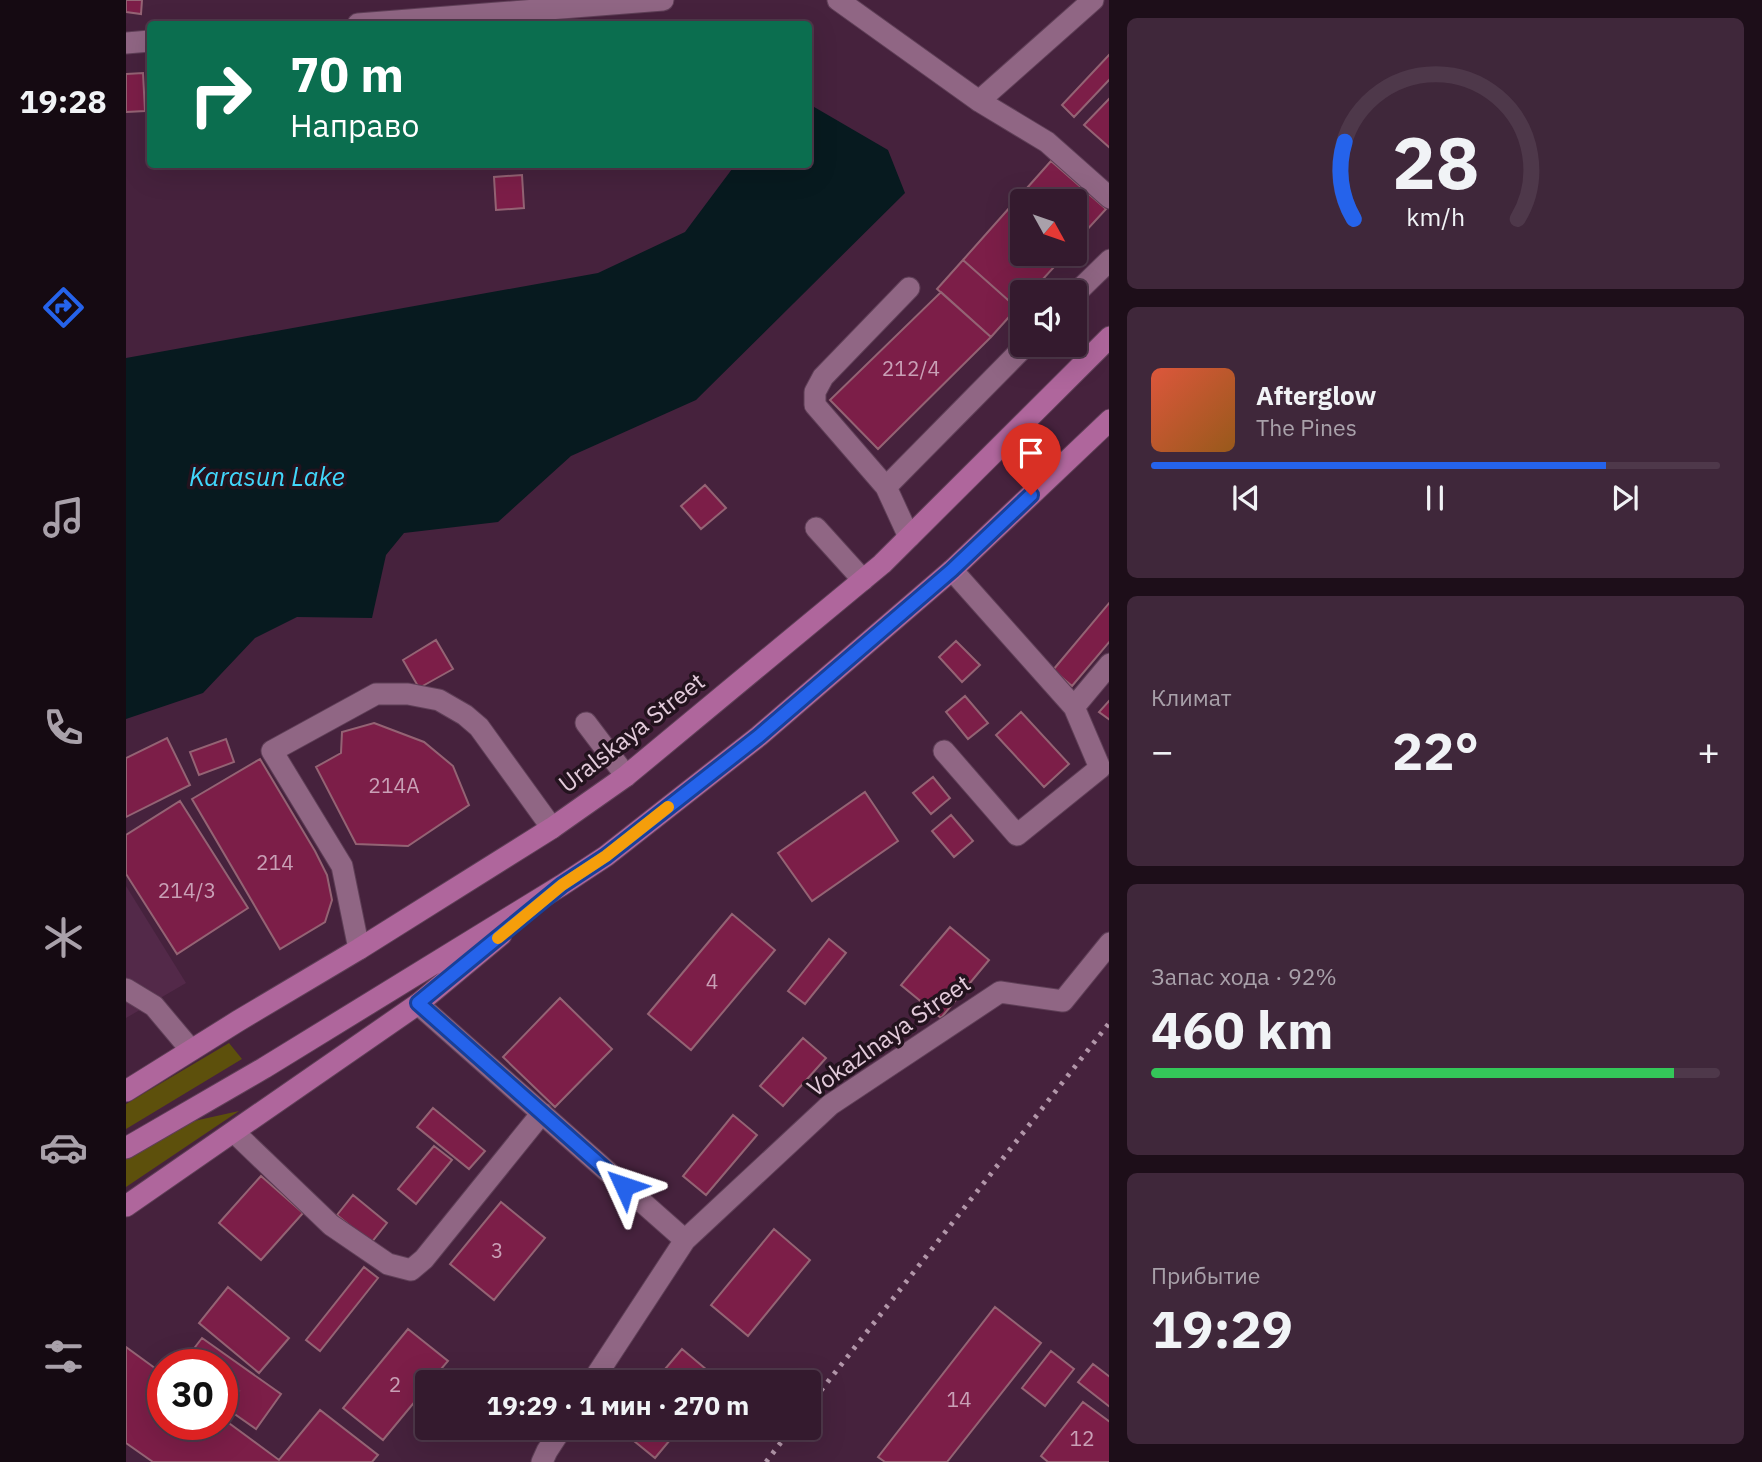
<!DOCTYPE html>
<html lang="ru">
<head>
<meta charset="utf-8">
<style>
	:root { --surface:#341a2e; --page:#3f273a; --text:#f1f3f6; --muted:#a9a1aa; --line:#4e384a; --accent:#2563eb }
	body { margin:0; font-family:"IBM Plex Sans",sans-serif; background:var(--page); color:var(--text); height:100vh; display:flex; flex-direction:column; font-size:26px; white-space:nowrap }
	* { box-sizing:border-box; margin:0 }
	p { font-size:23px; color:var(--muted) }
	.icon { flex:none; width:38px; height:38px; fill:none; stroke:currentColor; stroke-width:2; stroke-linecap:round; stroke-linejoin:round }
	.map { position:relative; flex:1; overflow:hidden }
	.drawer { display:flex; flex-direction:column; gap:18px; padding:18px; background:#1d0e19; width:653px }
	.drawer>* { flex:none }
	.top-card { position:absolute; left:21px; top:21px; width:665px; height:147px; border-radius:7px; box-shadow:0 7px 28px #0002,0 0 0 2px var(--line); background:#0b6e4f; color:#fff; overflow:hidden }
	.needle { width:46px; rotate:130deg }
	.tools { position:absolute; left:884px; top:189px; display:grid; gap:14px }
	.tools a { display:grid; place-items:center; width:77px; height:77px; border-radius:7px; background:var(--surface); box-shadow:0 7px 28px #0002,0 0 0 2px var(--line); font-size:35px }
	.speed { position:absolute; left:21px; top:1349px; display:flex; gap:14px; font-size:35px; font-weight:700; text-align:center }
	.speed>* { display:grid; place-content:center; width:91px; height:91px; border-radius:50%; background:var(--surface); box-shadow:0 7px 28px #0002,0 0 0 2px var(--line); line-height:1 }
	.speed .limit { border:10px solid #d22; background:#fff; color:#111 }
	.pin { position:absolute; display:grid; place-items:center; width:60px; height:60px; color:#fff; margin:-72px -30px; border-radius:50% 50% 50% 0; rotate:-45deg; box-shadow:0 0 7px #0007 }
	.pin .icon { rotate:45deg }
	.me { position:absolute; width:77px; margin:-38px; rotate:312deg; stroke-linejoin:round; filter:drop-shadow(0 0 5px #0008) }
	.turn { display:flex; align-items:center; gap:24px; height:147px; padding:0 28px; font-size:32px }
	.turn .icon { width:91px; height:91px; stroke-width:2.5 }
	.turn b { display:block; font-size:49px; line-height:60px }
	.big { font-size:52px; font-weight:800; line-height:1.1 }
	.drawer .tile { flex:1; display:flex; flex-direction:column; justify-content:center; gap:10px; min-width:0; padding:0 24px; border-radius:10px; background:var(--page) }
	.drawer .dial { align-items:center; gap:0 }
	.dial svg { height:182px; overflow:visible; fill:none; stroke:var(--line); stroke-width:7; stroke-linecap:round; text-anchor:middle }
	.dial text { fill:var(--text); stroke:none }
	.song { display:flex; align-items:center; gap:21px }
	.cover { width:84px; height:84px; border-radius:10px; background:linear-gradient(135deg,hsl(10 70% 55%),hsl(30 70% 35%)) }
	.played { height:7px; border-radius:4px; background:linear-gradient(90deg,var(--accent) 80%,var(--line) 80%) }
	.keys { display:flex; justify-content:space-around; direction:ltr }
	.heat { display:flex; justify-content:space-between; align-items:center; font-size:38px; direction:ltr }
	.charge { height:10px; border-radius:5px; background:linear-gradient(90deg,#34c759 92%,var(--line) 0) }
	.trip { position:absolute; left:289px; top:1370px; width:406px; height:70px; border-radius:7px; background:var(--surface); box-shadow:0 7px 28px #0002,0 0 0 2px var(--line); font-weight:800; line-height:70px; text-align:center }
	main { display:flex; flex:1; min-height:0 }
	.dock { display:flex; flex-direction:column; width:126px; justify-content:space-around; align-items:center; background:#150a12; color:var(--muted) }
	.dock .icon { width:49px; height:49px }
	.dock .active { color:var(--accent) }
	.dock b { font-size:32px; color:var(--text) }
	.map>svg:first-child { display:block }
	.built { fill:#532949 }
	.green { fill:#5d500c }
	.water { fill:#071a1f }
	.building { fill:#7c1e48; stroke:#946374; stroke-width:2 }
	.lines { fill:none; stroke-linecap:round; stroke-linejoin:round }
	.minor-casing { stroke:#5f3f57; stroke-width:23 }
	.major-casing { stroke:#5f3f57; stroke-width:23 }
	.minor { stroke:#906684; stroke-width:21 }
	.major { stroke:#af669c; stroke-width:21 }
	.rail { stroke:#b296a9; stroke-width:5; stroke-dasharray:3.5 7; stroke-linecap:butt }
	.route-casing { stroke:#184099; stroke-width:18 }
	.route { stroke:#2563eb; stroke-width:12 }
	.slow { stroke:#f59e0b; stroke-width:12 }
	.labels { text-anchor:middle; stroke-width:7; stroke-linejoin:round; paint-order:stroke }
	.number-label { font-size:21px; fill:#c9a0b6 }
	.street-label { font-size:24px; fill:#e3cbdb; stroke:#23131e }
	.water-label { font-size:26px; font-style:italic; fill:#41d6fa; stroke:#23131e }
</style>
</head>
<body>
<main>
<nav class="dock">
<b>19:28</b>
<svg class="icon active" aria-label="directions" viewBox="0 0 24 24"><path d="M12 3l9 9-9 9-9-9zM9 14v-3h6M13 9l2 2-2 2"/></svg>
<svg class="icon" aria-label="music" viewBox="0 0 24 24"><path d="M9 18V5l10-2v13"/><circle cx="6" cy="18" r="3"/><circle cx="16" cy="16" r="3"/></svg>
<svg class="icon" aria-label="phone" viewBox="0 0 24 24"><path d="M5 4h4l2 5-3 2q2 4 5 5l2-3 5 2v4C11 20 4 13 5 4z"/></svg>
<svg class="icon" aria-label="climate" viewBox="0 0 24 24"><path d="M12 3v18M4 7l16 10M4 17L20 7"/></svg>
<svg class="icon" aria-label="car" viewBox="0 0 24 24"><path d="M5 17H2v-5l4-1 3-4h7l3 4 3 1v5h-3M9 17h6M6 11h13"/><circle cx="7" cy="17" r="2"/><circle cx="17" cy="17" r="2"/></svg>
<svg class="icon" aria-label="filters" viewBox="0 0 24 24"><path d="M4 7h16M4 17h16"/><circle cx="9" cy="7" r="2"/><circle cx="15" cy="17" r="2"/></svg>
</nav>
<div class="map">
<svg width="984" height="1462" viewBox="0 0 984 1462">
	<rect width="100%" height="100%" fill="#46223d"/>
	<!-- built -->
	<path class="built" d="M0,886l60,97 -60,35z"/>
	<!-- green -->
	<path class="green" d="M103,1043l13,16 -116,70v-25z
		M113,1111l-113,76v-28l59,-36z"/>
	<!-- water -->
	<path class="water" d="M683,104l79,46 17,43 -209,207 -125,56 -73,66 -94,11 -18,22 -14,63 -75,-1 -42,21 -52,55 -77,26v-361l472,-85 87,-41 50,-67 73,-1z"/>
	<!-- building -->
	<path class="building" d="M0,0h16l-1,14 -15,-2z
		M984,54v25l-36,38 -12,-12z
		M17,73l2,38 -19,1v-38z
		M984,98v50l-26,-23z
		M925,161l55,48 -32,35v-43h-52v53h44l-35,38h-9v11l-5,5 -54,-48z
		M396,175l2,33 -28,2 -2,-33z
		M837,260l54,48 -26,29 -54,-48z
		M815,292l50,45 -113,112 -48,-49z
		M579,485l21,23 -25,21 -20,-23z
		M984,602v39l-38,45 -19,-16z
		M310,640l17,29 -34,19 -16,-28z
		M830,641l24,24 -18,17 -23,-25z
		M839,696l23,27 -20,16 -22,-27z
		M984,700v20l-11,-8z
		M895,712l48,52 -25,23 -48,-52z
		M248,723l50,19 29,24 16,39 -61,41 -52,-2 -40,-77 25,-14 1,-21z
		M41,738l23,47 -64,32v-59z
		M100,739l8,23 -35,13 -9,-23z
		M134,759l55,92 12,24 5,25 -7,22 -45,27 -88,-150z
		M807,777l17,21 -19,16 -18,-21z
		M739,792l33,49 -86,60 -34,-48z
		M54,801l68,107 -71,46 -51,-80v-39z
		M825,815l22,26 -19,16 -22,-26z
		M606,914l43,36 -84,100 -43,-36z
		M824,927l39,33 -48,58 -40,-33z
		M703,939l17,14 -41,51 -17,-13z
		M434,998l52,51 -57,58 -52,-50z
		M677,1038l23,20 -43,48 -23,-20z
		M307,1108l52,43 -16,18 -52,-42z
		M607,1115l24,20 -51,60 -23,-19z
		M308,1146l18,14 -36,44 -18,-15z
		M135,1176l42,37 -42,47 -42,-37z
		M227,1195l34,28 -16,20 -34,-28z
		M375,1202l44,36 -51,62 -44,-36z
		M648,1229l36,31 -62,76 -37,-31z
		M238,1267l14,11 -58,73 -14,-11z
		M102,1287l61,51 -30,35 -60,-50z
		M869,1307l46,36 -94,119h-62l-7,-5z
		M282,1329l40,32 -18,21h-3v5l-44,53 -40,-32z
		M76,1338l79,56 -25,35 -30,-21 13,-17 -17,-12v-14h-19l-14,-10z
		M0,1347l37,27v50h59v-6l57,42 41,-50 58,45 -6,7h-219l-27,-19z
		M556,1349l37,31 -2,2h-63z
		M925,1351l23,18 -29,37 -23,-18z
		M967,1364l17,13v30l-32,-25z
		M957,1402l27,20v40h-62l-7,-6z
		M492,1428h62l-25,30z"/>
	<g class="lines">
		<defs>
			<path id="minor" d="M712,0l141,101 68,41 63,56
				M232,24l305,-24
				M0,43l24,-2
				M853,101l114,-101
				M948,295l36,-35
				M760,487l-71,-82v-13l8,-15 86,-89
				M690,528l47,52
				M783,537l-23,-50 140,-142
				M948,707l36,-43
				M460,723l40,53
				M818,751l73,84 83,-67 -26,-61 -122,-137
				M233,949l-17,-83 -70,-115 104,-57h32l31,6 26,15 14,12 73,101
				M0,989l28,17 37,44
				M292,1004l267,236 -93,142
				M108,1132l97,93 57,39 23,6 13,-11 118,-146
				M559,1240l145,-135 170,-113 63,9 47,-58
				M416,1462l5,-11 15,-23"/>
			<path id="major" d="M0,1091l112,-70 121,-72 193,-121 74,-52 256,-212 228,-227
				M0,1148l138,-80 298,-183 44,-29 153,-120 193,-166 158,-150
				M0,1206l292,-202 83,-69"/>
		</defs>
		<!-- minor casing -->
		<use href="#minor" class="minor-casing"/>
		<!-- major casing -->
		<use href="#major" class="major-casing"/>
		<!-- minor -->
		<use href="#minor" class="minor"/>
		<!-- major -->
		<use href="#major" class="major"/>
		<!-- rail -->
		<path class="rail" d="M682,1407l302,-385
			M640,1462l26,-34"/>
	</g>
	<g class="lines">
		<defs>
			<path id="route" d="M498,1186l-206,-183 144,-118 44,-29 153,-120 193,-166 79,-75"/>
		</defs>
		<!-- route casing -->
		<use href="#route" class="route-casing"/>
		<!-- route -->
		<use href="#route" class="route"/>
		<!-- slow -->
		<path class="slow" d="M372,938l64,-53 44,-29 62,-49"/>
	</g>
	<g class="labels">
		<!-- number labels -->
		<g class="number-label">
			<text x="785" y="376">212/4</text>
			<text x="268" y="793">214А</text>
			<text x="149" y="870">214</text>
			<text x="61" y="898">214/3</text>
			<text x="586" y="989">4</text>
			<text x="371" y="1258">3</text>
			<text x="269" y="1392">2</text>
			<text x="833" y="1407">14</text>
			<text x="956" y="1446">12</text>
		</g>
		<!-- street labels -->
		<g class="street-label">
			<text transform="translate(506 733) rotate(-38)" y="8">Uralskaya Street</text>
			<text transform="translate(763 1036) rotate(-35)" y="8">Vokazlnaya Street</text>
		</g>
		<!-- water labels -->
		<g class="water-label">
			<text x="141" y="486">Karasun Lake</text>
		</g>
	</g>
</svg>
<div class="tools">
<a><svg class="needle" viewBox="-14 -14 28 28"><path d="M0-13l5 13h-10z" fill="#e53935"/><path d="M0 13l5-13h-10z" fill="#a9a1aa"/></svg></a>
<a><svg class="icon" aria-label="sound" viewBox="0 0 24 24"><path d="M4 9h4l5-4v14l-5-4H4zM17 9q2 3 0 6"/></svg></a>
</div>
<div class="speed"><div class="limit">30</div></div>
<div class="pin" style="left:905px;top:495px;background:#d93025"><svg class="icon" aria-label="arrive" viewBox="0 0 24 24"><path d="M6 21V4h12l-3 4 3 4H6"/></svg></div>
<svg class="me" style="left:498px;top:1186px" viewBox="-20 -20 40 40"><path d="M0-17L14 15 0 8-14 15z" fill="#2563eb" stroke="#fff" stroke-width="4"/></svg>
<div class="trip">19:29 · 1 мин · 270 m</div>
<div class="top-card">
<div class="turn"><svg class="icon" aria-label="right" viewBox="0 0 24 24"><path d="M7 20v-9h11M14 6l5 5-5 5"/></svg><div><b>70 m</b>Направо</div></div>
</div>
</div>
<section class="drawer">
<div class="tile dial"><svg viewBox="0 0 100 80">
<path d="M14 69A42 42 0 1 1 86 69"/>
<path d="M14 69A42 42 0 0 1 10 35" stroke="#2563eb"/>
<text x="50" y="56" font-size="32" font-weight="700">28</text>
<text x="50" y="72" font-size="11">km/h</text>
</svg></div>
<div class="tile">
<div class="song"><i class="cover"></i><div><b>Afterglow</b><p>The Pines</p></div></div>
<div class="played"></div>
<div class="keys"><svg class="icon" aria-label="previous" viewBox="0 0 24 24"><path d="M18 5L8 12l10 7zM5 5v14"/></svg><svg class="icon" aria-label="pause" viewBox="0 0 24 24"><path d="M8 5v14M16 5v14"/></svg><svg class="icon" aria-label="next" viewBox="0 0 24 24"><path d="M6 5l10 7-10 7zM19 5v14"/></svg></div>
</div>
<div class="tile"><p>Климат</p>
<div class="heat"><a>−</a><b class="big">22°</b><a>+</a></div>
</div>
<div class="tile"><p>Запас хода · 92%</p><b class="big">460 km</b><div class="charge"></div></div>
<div class="tile"><p>Прибытие</p><b class="big">19:29</b></div>
</section>
</main>
</body>
</html>
